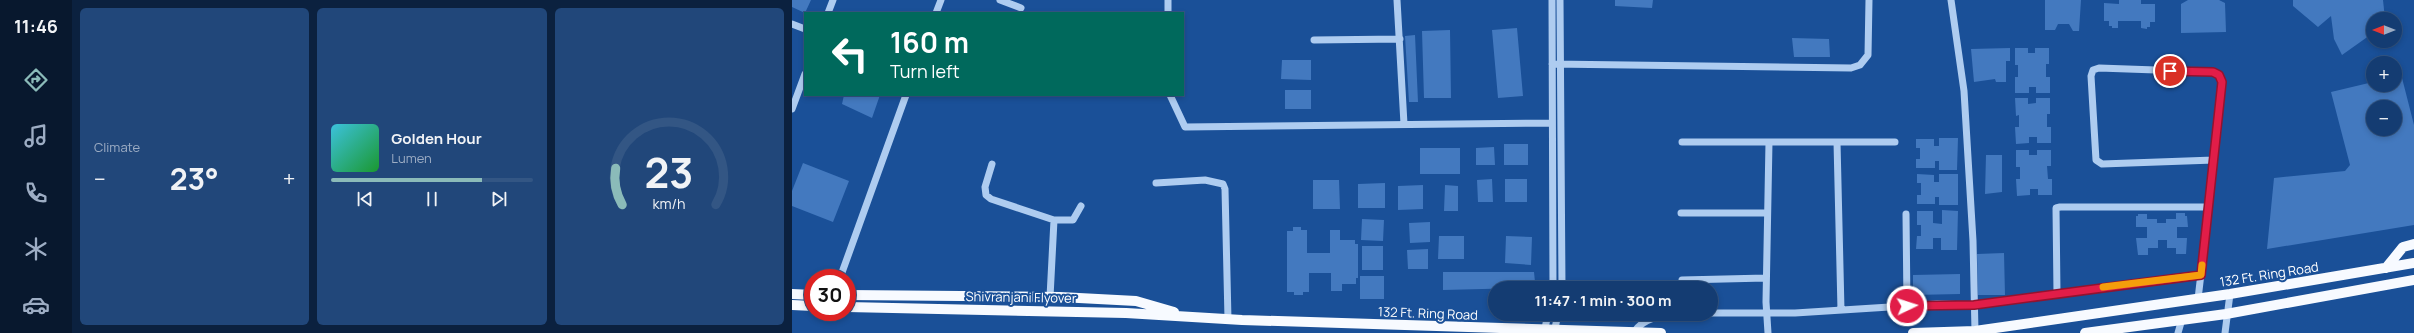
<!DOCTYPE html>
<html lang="en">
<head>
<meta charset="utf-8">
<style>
	:root { --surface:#143c72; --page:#21477a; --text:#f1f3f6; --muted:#9dadc4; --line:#335684; --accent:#8bbbb9 }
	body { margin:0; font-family:Manrope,sans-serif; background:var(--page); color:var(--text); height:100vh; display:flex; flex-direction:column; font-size:15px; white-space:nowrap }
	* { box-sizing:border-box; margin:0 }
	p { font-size:13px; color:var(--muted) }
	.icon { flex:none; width:22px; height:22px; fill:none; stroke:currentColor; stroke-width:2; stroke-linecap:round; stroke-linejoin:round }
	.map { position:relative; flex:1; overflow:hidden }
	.panel { display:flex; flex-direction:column; gap:8px; padding:8px; background:#0b213f; width:720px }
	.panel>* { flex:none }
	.top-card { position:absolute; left:12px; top:12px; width:380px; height:84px; border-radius:0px; box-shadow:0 2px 6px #0003,0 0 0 1px var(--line); background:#00695c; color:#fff; overflow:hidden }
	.needle { width:26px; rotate:270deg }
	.fabs { position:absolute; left:1574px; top:12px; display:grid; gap:8px }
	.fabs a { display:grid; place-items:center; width:36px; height:36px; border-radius:50%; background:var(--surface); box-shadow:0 2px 6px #0003,0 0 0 1px var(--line); font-size:20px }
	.speed { position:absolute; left:12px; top:269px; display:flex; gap:8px; font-size:20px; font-weight:700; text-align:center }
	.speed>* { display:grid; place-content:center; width:52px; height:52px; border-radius:50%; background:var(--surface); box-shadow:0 2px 6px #0003,0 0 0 1px var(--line); line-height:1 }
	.speed .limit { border:6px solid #d22; background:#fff; color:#111 }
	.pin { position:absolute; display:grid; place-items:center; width:34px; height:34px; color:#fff; margin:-17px; border:2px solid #fff; border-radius:50%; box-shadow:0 1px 4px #0007 }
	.me { position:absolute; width:44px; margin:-22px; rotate:86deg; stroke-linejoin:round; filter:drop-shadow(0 0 3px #0008) }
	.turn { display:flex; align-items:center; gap:14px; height:84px; padding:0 20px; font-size:18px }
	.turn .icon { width:52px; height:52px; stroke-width:2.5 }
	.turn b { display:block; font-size:28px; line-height:34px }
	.big { font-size:30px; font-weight:700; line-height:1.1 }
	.panel .tile { flex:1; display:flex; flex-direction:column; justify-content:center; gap:6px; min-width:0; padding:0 14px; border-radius:6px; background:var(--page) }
	.panel .dial { align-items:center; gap:0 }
	.dial svg { height:104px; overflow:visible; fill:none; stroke:var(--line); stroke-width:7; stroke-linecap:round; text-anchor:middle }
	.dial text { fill:var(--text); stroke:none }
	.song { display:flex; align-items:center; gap:12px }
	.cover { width:48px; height:48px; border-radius:6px; background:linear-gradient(135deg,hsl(190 70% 55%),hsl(130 70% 35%)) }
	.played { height:4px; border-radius:2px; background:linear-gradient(90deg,var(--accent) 75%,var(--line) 75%) }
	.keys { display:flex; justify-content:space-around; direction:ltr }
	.heat { display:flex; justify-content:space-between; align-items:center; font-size:22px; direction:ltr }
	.panel .tiles { flex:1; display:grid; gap:8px; grid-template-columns:repeat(3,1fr) }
	.trip { position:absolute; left:696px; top:281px; width:230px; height:40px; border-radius:20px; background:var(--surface); box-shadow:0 2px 6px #0003,0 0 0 1px var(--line); font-weight:700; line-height:40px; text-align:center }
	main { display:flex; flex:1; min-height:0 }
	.dock { display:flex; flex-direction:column; width:72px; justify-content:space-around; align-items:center; background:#08182e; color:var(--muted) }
	.dock .icon { width:28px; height:28px }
	.dock .current { color:var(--accent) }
	.dock b { font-size:18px; color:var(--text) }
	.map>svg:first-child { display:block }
	.building { fill:#4379bf; fill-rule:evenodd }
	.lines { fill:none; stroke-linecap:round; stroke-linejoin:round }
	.minor { stroke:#aeccf0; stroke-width:7 }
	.major { stroke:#f7faff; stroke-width:10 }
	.route-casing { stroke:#92132f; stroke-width:10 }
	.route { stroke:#e11d48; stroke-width:7 }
	.slow { stroke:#f59e0b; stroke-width:7 }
	.labels { text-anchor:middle; stroke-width:4; stroke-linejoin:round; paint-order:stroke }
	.street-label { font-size:13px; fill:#fff; stroke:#1a5098 }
</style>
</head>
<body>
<main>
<nav class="dock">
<b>11:46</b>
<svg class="icon current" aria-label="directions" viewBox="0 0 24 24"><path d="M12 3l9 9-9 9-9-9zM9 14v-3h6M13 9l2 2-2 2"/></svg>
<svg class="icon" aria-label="music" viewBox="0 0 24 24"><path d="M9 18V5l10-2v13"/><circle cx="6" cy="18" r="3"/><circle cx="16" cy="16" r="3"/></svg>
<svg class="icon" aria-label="phone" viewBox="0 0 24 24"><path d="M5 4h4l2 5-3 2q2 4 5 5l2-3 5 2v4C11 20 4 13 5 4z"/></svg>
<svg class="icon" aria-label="climate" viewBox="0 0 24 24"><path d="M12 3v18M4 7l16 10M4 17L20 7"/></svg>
<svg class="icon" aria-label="car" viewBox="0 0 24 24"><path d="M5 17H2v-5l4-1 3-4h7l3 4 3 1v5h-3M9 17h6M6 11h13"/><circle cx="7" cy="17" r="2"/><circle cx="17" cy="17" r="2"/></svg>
</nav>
<section class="panel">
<div class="tiles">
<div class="tile"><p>Climate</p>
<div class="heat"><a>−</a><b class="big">23°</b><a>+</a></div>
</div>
<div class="tile">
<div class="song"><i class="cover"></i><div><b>Golden Hour</b><p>Lumen</p></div></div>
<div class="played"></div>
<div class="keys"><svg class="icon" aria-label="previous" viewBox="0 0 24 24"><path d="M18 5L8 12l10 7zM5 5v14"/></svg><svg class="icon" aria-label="pause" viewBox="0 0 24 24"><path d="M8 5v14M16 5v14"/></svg><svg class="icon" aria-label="next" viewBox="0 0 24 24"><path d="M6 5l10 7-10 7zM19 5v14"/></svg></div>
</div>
<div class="tile dial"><svg viewBox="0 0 100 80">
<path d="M14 69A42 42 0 1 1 86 69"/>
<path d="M14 69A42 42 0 0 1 9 41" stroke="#8bbbb9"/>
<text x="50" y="56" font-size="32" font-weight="700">23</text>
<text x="50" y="72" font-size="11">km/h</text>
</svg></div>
</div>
</section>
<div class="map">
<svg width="1622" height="333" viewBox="0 0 1622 333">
	<rect width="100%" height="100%" fill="#1a5098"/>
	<!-- building -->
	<path class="building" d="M0,0h19l-6,13 -13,-6z
		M823,0h38l-1,8 -37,-2z
		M1253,0h36l-2,31h-6l-4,-7h-11l-3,6h-10z
		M1327,0h22v4h14v18h-5v5h-3v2l-6,-1v-7h-23v7h-6v-2h-3v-5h-5v-18l15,1z
		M1396,0h31l6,3 1,29 -45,1v-29z
		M1501,0h90l2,19h-12v14l-31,22 -8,-16 -3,-23 -13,11 -25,-21z
		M725,28l6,68 -25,2 -6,-68z
		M658,30l1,68h-27l-2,-67z
		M623,35l3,67h-9l-4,-66z
		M1000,38l37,1 1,18h-36z
		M1218,48v13h-4v21h-10l-1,-3 -21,3 -3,-33z
		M1223,48h13v5h7v-5h14v16h-3v13h4v16h-14v-6h-7v6h-14v-16h3v-12h-3z
		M490,60h29v20l-30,-1z
		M1609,74l13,51v100l-147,24 7,-71 71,-7 5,-6 -19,-73 42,-10v3h22v-10zM1581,107h22v22h-22z
		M493,90h26v19h-26z
		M52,95h36l-8,23 -30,-14z
		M1223,98h13v6l8,-1v-5h14v16h-3v13h4v16h-14v-6h-8v6l-13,1 -1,-17h4v-12l-3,1z
		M1147,138h19l-1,32h-18v-9h-4v7h-19v-9h4v-11h-4v-9h18v7h5z
		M712,144h24v21h-24z
		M702,147l1,18h-19v-17z
		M628,148h40v26h-40z
		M1224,150h13v5h8v-5h14v16h-4l1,13h4v16h-14v-6h-8v6l-13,1 -1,-17h4v-12h-4z
		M1194,155h16v37l-17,2z
		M11,163l46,18 -16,41 -41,-16v-15z
		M1125,174l17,1v7h5v-8h19v31h-19v-8h-4v7h-18v-9h4v-12h-4z
		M700,179l1,23h-15l-1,-22z
		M713,179h22v23h-22z
		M521,180h26l1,29h-27z
		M593,183v25h-27v-24z
		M631,185v24l-25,1v-24z
		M653,185l13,1v25h-14z
		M1150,210l16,1 -1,39h-16v-12h-8v11h-17l1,-13h4v-11h-4v-14h16v12l9,1z
		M1384,213h9v3h2l1,11h-11v11h10l-1,16h-10v-6h-9v-8h-9v8h-10v7h-10l-2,-17h11v-11h-11v-11h2v-2h9v5h10v4h9v-4h10z
		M570,219l22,1 -1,21 -22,-1z
		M638,222v20l-20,1 -1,-20z
		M501,227h8v3h6v23h23v-23h10v10h15v4h3v34h-2v6h-14v7h-11v-18h-22v19h-6v3h-9v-3h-7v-61h6z
		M647,236h25v23h-26z
		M714,236l26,1 -1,28 -26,-2z
		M570,246h21v24h-21z
		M636,249v20h-20l-1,-19z
		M1212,253l1,42h-27l-1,-41z
		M651,272h91l1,10 -13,6 -79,2z
		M1168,274v20l-47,1v-20z
		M568,276h24v23h-24z"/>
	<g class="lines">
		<!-- minor -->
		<path class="minor" d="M208,0l21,8
			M376,0v13
			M605,0l7,124
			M760,0l1,288
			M768,0l2,288
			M1159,0l13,91 9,150 2,90
			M36,13l5,-13
			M144,13l5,-13
			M0,24l13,5
			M522,40l86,-1
			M760,64l299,4 9,-3 8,-10 1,-55
			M378,95l15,32 367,-4
			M0,109l13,-35
			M890,142h213
			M1045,142l4,168
			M200,164l-7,23 1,8 5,4 63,21 -4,77
			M364,183l49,-3 18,4 2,5 3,130
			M889,213h86
			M1114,214l1,92
			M262,220h19l8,-14
			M48,278l66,-183
			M890,280l84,-2
			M1265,293l-1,-85 4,-1h148
			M1406,299l4,-34 20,-183 -3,-7 -6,-3 -114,-4 -6,2 -2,6 5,84 6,4 112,-4
			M919,313h84l142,-9 37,1 227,-30
			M842,332c12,-17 30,-16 50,-18
			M752,333l4,-19
			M762,333l4,-19
			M976,333l-2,-31 3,-160
			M1386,333l4,-14
			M1433,333l5,-39"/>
		<!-- major -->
		<path class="major" d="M1594,268l17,-21 11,-3
			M0,294l21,1
			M55,295l213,2 76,4 38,11
			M0,305l21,1
			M55,307l279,6 116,7 419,13
			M1121,333l62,-2 255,-37 184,-31
			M1293,333l141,-19 188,-34"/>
	</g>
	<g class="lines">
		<defs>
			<path id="route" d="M1115,306l67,-1 227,-30 21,-193 -3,-7 -6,-3 -43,-1"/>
		</defs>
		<!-- route casing -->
		<use href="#route" class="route-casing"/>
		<!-- route -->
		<use href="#route" class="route"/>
		<!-- slow -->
		<path class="slow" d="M1311,287l98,-12 1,-10"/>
	</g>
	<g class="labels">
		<!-- street labels -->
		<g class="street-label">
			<text transform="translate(1477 274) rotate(-9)" y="5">132 Ft. Ring Road</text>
			<text transform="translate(229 297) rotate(1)" y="5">Shivranjani Flyover</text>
			<text transform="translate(636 313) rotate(2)" y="5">132 Ft. Ring Road</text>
		</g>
	</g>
</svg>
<div class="fabs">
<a><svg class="needle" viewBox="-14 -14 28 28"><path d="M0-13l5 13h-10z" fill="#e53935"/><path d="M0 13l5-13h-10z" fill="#9dadc4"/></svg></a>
<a>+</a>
<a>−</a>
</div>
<div class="speed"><div class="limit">30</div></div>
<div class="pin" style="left:1378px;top:71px;background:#d93025"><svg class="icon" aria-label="arrive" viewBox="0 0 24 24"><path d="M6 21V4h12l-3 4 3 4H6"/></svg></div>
<svg class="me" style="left:1115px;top:306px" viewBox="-20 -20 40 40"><circle r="17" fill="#e11d48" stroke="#fff" stroke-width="3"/><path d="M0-11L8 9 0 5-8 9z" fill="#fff"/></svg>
<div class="trip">11:47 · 1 min · 300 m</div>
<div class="top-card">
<div class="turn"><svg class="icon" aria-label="left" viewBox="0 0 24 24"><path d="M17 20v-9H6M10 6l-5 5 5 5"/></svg><div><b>160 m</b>Turn left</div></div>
</div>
</div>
</main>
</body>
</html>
